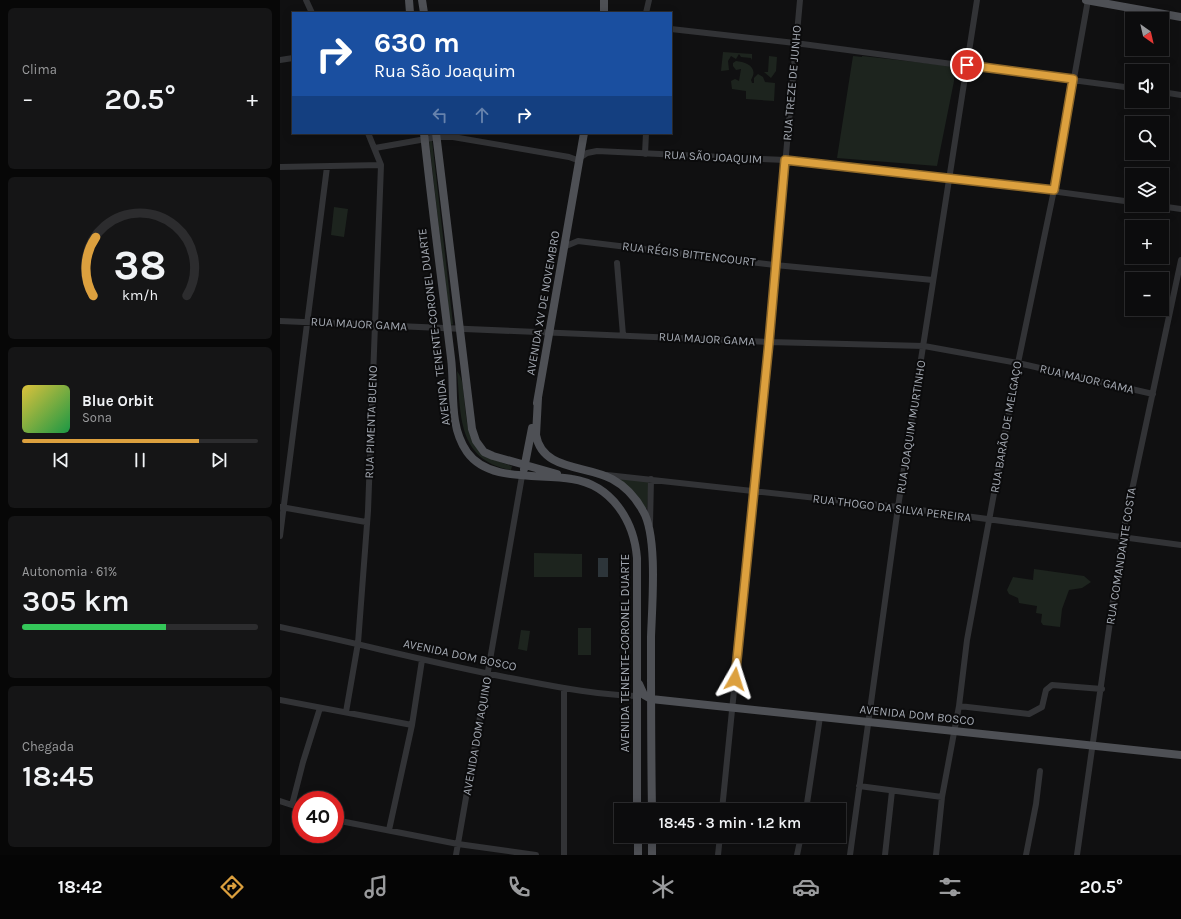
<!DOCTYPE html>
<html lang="pt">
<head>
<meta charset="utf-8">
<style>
	:root { --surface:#0c0c0d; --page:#151516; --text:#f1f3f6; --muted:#9a9b9d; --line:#2c2c2e; --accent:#dca03e }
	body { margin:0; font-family:Karla,sans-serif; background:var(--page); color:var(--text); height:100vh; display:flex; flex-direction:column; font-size:15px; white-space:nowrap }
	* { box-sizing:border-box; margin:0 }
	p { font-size:13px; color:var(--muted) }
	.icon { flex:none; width:22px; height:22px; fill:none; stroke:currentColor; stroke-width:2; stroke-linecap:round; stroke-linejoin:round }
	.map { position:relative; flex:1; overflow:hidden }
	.side { display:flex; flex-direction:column; gap:8px; padding:8px; background:#070707; width:280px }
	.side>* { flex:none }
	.hud { position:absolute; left:12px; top:12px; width:380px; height:122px; border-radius:0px; box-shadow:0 2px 10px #0003,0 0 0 1px var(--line); background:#1a4fa0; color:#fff; overflow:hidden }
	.needle { width:26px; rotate:146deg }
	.fabs { position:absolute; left:845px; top:12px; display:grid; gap:8px }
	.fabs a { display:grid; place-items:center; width:44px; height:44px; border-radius:0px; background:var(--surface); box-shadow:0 2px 10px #0003,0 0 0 1px var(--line); font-size:20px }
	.speed { position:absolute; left:12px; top:791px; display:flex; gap:8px; font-size:20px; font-weight:700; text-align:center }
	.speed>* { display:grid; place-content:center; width:52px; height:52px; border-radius:50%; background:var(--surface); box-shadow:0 2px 10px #0003,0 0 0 1px var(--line); line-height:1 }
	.speed .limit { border:6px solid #d22; background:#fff; color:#111 }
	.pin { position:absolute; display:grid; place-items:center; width:34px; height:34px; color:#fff; margin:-17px; border:2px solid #fff; border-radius:50%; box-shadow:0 1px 4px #0007 }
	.me { position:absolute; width:44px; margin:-22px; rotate:6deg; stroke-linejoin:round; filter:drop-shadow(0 0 3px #0008) }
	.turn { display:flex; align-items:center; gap:14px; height:84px; padding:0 16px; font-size:18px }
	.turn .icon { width:52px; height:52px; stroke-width:2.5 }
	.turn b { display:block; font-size:28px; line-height:34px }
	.lanes { display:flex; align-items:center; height:38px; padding:0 16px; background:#0003; justify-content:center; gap:20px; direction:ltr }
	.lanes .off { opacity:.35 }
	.big { font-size:30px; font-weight:600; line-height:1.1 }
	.side .card { flex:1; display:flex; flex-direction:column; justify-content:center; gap:6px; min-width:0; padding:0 14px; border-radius:6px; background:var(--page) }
	.side .dial { align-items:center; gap:0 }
	.dial svg { height:104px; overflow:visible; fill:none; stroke:var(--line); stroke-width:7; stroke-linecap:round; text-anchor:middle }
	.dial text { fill:var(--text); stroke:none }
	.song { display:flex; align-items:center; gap:12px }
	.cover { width:48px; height:48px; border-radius:6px; background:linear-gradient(135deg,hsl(50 70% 55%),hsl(140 70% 35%)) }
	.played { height:4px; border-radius:2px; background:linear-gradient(90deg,var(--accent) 75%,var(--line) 75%) }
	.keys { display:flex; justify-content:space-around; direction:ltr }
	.heat { display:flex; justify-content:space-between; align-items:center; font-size:22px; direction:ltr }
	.charge { height:6px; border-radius:3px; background:linear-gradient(90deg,#34c759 61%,var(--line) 0) }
	.trip { position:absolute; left:334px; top:803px; width:232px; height:40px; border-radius:0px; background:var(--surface); box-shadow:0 2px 10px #0003,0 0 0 1px var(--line); font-weight:600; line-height:40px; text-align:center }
	.tab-bar { display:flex; height:64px; justify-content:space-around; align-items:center; background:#050505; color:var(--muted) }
	.tab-bar .icon { width:28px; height:28px }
	.tab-bar .active { color:var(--accent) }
	.tab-bar b { font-size:18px; color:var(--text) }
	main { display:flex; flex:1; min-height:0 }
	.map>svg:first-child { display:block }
	.green { fill:#1d241e }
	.water { fill:#2d353a }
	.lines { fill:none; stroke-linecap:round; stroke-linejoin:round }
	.minor { stroke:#323336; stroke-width:6 }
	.major { stroke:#4e5055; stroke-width:8 }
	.route-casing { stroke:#8f6828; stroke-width:10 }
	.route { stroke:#dca03e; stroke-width:7 }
	.labels { text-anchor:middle; stroke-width:4; stroke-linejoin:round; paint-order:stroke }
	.street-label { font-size:12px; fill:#a3a8b1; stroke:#0b0b0c }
</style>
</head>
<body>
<main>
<section class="side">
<div class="card"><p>Clima</p>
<div class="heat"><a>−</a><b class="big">20.5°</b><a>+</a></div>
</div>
<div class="card dial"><svg viewBox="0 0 100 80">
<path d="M14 69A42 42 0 1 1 86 69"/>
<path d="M14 69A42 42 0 0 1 16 24" stroke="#dca03e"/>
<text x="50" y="56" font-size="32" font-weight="700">38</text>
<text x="50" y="72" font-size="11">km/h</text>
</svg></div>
<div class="card">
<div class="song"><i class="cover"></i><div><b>Blue Orbit</b><p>Sona</p></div></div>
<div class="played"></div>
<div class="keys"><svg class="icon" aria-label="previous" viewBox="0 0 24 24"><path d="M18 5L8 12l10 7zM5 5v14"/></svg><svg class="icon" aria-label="pause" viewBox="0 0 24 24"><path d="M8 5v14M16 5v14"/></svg><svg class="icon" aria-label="next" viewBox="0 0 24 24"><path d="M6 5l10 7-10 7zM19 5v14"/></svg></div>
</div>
<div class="card"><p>Autonomia · 61%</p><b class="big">305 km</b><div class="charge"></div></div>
<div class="card"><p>Chegada</p><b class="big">18:45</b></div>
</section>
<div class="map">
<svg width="901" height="855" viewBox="0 0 901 855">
	<rect width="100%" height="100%" fill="#101011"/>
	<!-- green -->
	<path class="green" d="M443,52l29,2v6l-1,-2 -10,-1 -2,-3 -3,5 -5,-3 -3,5 1,9 -8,1z
		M489,56l8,1 -1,14 -5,7 -7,-6h4z
		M573,56l9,1v-1l90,10 2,4v11l-17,85 -100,-8z
		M456,61c10,1 23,6 15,19l1,3h2v-5l4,-4 5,3 2,5 10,1 -1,18 -28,-2v-8l-14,-2 -1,-8 4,-2 4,2 2,-12 -5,1 -3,-4v-3z
		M152,140l21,184 -1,1 -2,-1 -21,-183z
		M54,207l14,2 -4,28 -13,-2z
		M177,371c6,8 6,16 7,26 4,41 5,56 48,69l-1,4c-54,-10 -50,-55 -54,-99z
		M335,478l34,3 -2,27 -2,1z
		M254,553l48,1v23h-48z
		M754,569l50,7 7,6 -9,6 -13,2 -7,19 -2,18 -17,-2 -2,-3 1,-8 -6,-1 1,-7 -18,-3 -1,-5 -9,-4 -2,-4 6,-13 20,3z
		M298,628h13v27h-13z
		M241,630l9,1 -3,20 -9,-2z"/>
	<!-- water -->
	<path class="water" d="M318,558h10v19h-10z"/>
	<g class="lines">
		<!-- minor -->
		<path class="minor" d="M26,0l6,13
			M366,13l3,-13
			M391,29l124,14 337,45
			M0,60l13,-2
			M882,92l19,3
			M95,148l62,-11h16l116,20 11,4
			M365,154l1,-21
			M301,157l6,-4 10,-2 188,9 163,17 184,25
			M0,167l101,-2
			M873,205l28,4
			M286,246l12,-5 197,24 158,15
			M337,263l6,72
			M0,321l489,21 155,4 94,17 135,31
			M327,475l291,32 283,38
			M1,507l85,15
			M370,524l1,-45
			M0,536l47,-369
			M0,627c82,17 163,39 246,54 36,7 74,14 111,15
			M0,700l132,25
			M679,706l70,8 13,-7 4,-17 6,-5 50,4
			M66,712l12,-69 10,-132 13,-346 -13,-32
			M579,786l83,11
			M0,801l21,7
			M12,805l11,-43 17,-54
			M442,810l47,-468 31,-342
			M526,810l14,-93
			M55,820l123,24 78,11
			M109,830l23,-105 10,-65
			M176,855l66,-379
			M284,855v-167
			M438,855l2,-19
			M517,855l4,-19
			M570,855l48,-348 79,-507
			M605,855l7,-64
			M656,855l6,-58 17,-91 8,-66 51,-277 36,-173 34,-190
			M746,855l10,-51 4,-33
			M797,855l45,-318 59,-277"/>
		<!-- major -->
		<path class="major" d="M129,0l1,13
			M142,0l2,13
			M806,0l95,17
			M324,13v-13
			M144,133c8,75 18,150 27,225 4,30 -3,67 16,94 22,31 72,21 105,27 40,6 62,42 65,79v252
			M156,133l36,296 4,12 8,11 9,4 64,18
			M258,398l-2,37c6,36 51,30 76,44 13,7 24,19 31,32 15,25 9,95 8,126 0,58 0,115 1,173
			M257,403l47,-270
			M244,469l8,-41
			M359,684l5,11 7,4 530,56
			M358,836v19
			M372,836v19"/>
	</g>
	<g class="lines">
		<defs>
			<path id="route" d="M455,679l34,-337 16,-182 269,30 19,-111 -106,-14"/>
		</defs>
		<!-- route casing -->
		<use href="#route" class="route-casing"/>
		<!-- route -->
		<use href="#route" class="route"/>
	</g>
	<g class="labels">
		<!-- street labels -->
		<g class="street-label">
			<text transform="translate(512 83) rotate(-85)" y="4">RUA TREZE DE JUNHO</text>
			<text transform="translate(433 157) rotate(3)" y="4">RUA SÃO JOAQUIM</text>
			<text transform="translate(409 254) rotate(7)" y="4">RUA RÉGIS BITTENCOURT</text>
			<text transform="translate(263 303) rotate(-80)" y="4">AVENIDA XV DE NOVEMBRO</text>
			<text transform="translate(79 324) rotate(3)" y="4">RUA MAJOR GAMA</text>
			<text transform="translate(154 327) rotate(-97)" y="4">AVENIDA TENENTE-CORONEL DUARTE</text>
			<text transform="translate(427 339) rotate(3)" y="4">RUA MAJOR GAMA</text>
			<text transform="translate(807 379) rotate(13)" y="4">RUA MAJOR GAMA</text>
			<text transform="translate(91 422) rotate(-88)" y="4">RUA PIMENTA BUENO</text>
			<text transform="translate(631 427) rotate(-81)" y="4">RUA JOAQUIM MURTINHO</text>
			<text transform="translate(726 427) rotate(-80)" y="4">RUA BARÃO DE MELGAÇO</text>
			<text transform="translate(612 508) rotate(7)" y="4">RUA THOGO DA SILVA PEREIRA</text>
			<text transform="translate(841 556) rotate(-81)" y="4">RUA COMANDANTE COSTA</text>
			<text transform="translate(345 653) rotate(-90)" y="4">AVENIDA TENENTE-CORONEL DUARTE</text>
			<text transform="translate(180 655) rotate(12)" y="4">AVENIDA DOM BOSCO</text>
			<text transform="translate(637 715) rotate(6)" y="4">AVENIDA DOM BOSCO</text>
			<text transform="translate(197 736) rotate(-80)" y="4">AVENIDA DOM AQUINO</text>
		</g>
	</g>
</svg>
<div class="fabs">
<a><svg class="needle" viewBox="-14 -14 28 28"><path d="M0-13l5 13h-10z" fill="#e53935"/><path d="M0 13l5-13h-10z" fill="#9a9b9d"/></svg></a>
<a><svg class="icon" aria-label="sound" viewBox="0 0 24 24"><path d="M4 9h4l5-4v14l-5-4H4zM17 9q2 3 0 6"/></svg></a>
<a><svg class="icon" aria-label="search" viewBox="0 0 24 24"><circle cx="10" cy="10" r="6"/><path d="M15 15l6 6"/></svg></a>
<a><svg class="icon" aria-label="layers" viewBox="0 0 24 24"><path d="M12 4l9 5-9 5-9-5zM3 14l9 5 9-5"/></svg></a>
<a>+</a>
<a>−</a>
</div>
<div class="speed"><div class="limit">40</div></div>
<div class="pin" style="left:687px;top:65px;background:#d93025"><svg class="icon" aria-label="arrive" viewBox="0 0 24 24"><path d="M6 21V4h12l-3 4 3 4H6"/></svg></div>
<svg class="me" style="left:455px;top:679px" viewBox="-20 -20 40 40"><path d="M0-17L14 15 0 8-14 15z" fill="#dca03e" stroke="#fff" stroke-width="4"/></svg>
<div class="trip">18:45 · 3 min · 1.2 km</div>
<div class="hud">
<div class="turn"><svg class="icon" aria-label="right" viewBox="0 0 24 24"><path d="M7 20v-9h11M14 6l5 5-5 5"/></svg><div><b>630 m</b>Rua São Joaquim</div></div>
<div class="lanes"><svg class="icon off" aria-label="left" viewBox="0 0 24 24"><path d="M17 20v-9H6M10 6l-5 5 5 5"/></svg><svg class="icon off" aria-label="ahead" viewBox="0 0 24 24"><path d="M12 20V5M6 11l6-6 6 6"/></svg><svg class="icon" aria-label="right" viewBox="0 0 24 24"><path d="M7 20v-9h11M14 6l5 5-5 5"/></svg></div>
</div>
</div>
</main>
<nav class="tab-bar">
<b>18:42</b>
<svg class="icon active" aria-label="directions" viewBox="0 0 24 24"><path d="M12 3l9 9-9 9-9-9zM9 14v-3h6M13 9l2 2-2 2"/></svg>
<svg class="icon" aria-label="music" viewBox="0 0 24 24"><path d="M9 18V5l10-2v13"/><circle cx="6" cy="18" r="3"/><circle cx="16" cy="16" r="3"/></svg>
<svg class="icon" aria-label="phone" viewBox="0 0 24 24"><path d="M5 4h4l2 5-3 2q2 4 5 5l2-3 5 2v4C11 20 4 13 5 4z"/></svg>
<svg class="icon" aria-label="climate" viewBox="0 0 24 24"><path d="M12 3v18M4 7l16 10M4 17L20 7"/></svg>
<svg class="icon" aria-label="car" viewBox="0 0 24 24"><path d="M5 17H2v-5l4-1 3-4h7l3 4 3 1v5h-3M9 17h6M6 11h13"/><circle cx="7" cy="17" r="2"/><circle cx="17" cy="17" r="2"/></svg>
<svg class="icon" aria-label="filters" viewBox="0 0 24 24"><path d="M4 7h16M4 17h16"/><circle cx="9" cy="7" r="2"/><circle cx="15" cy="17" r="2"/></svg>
<b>20.5°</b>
</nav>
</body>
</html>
